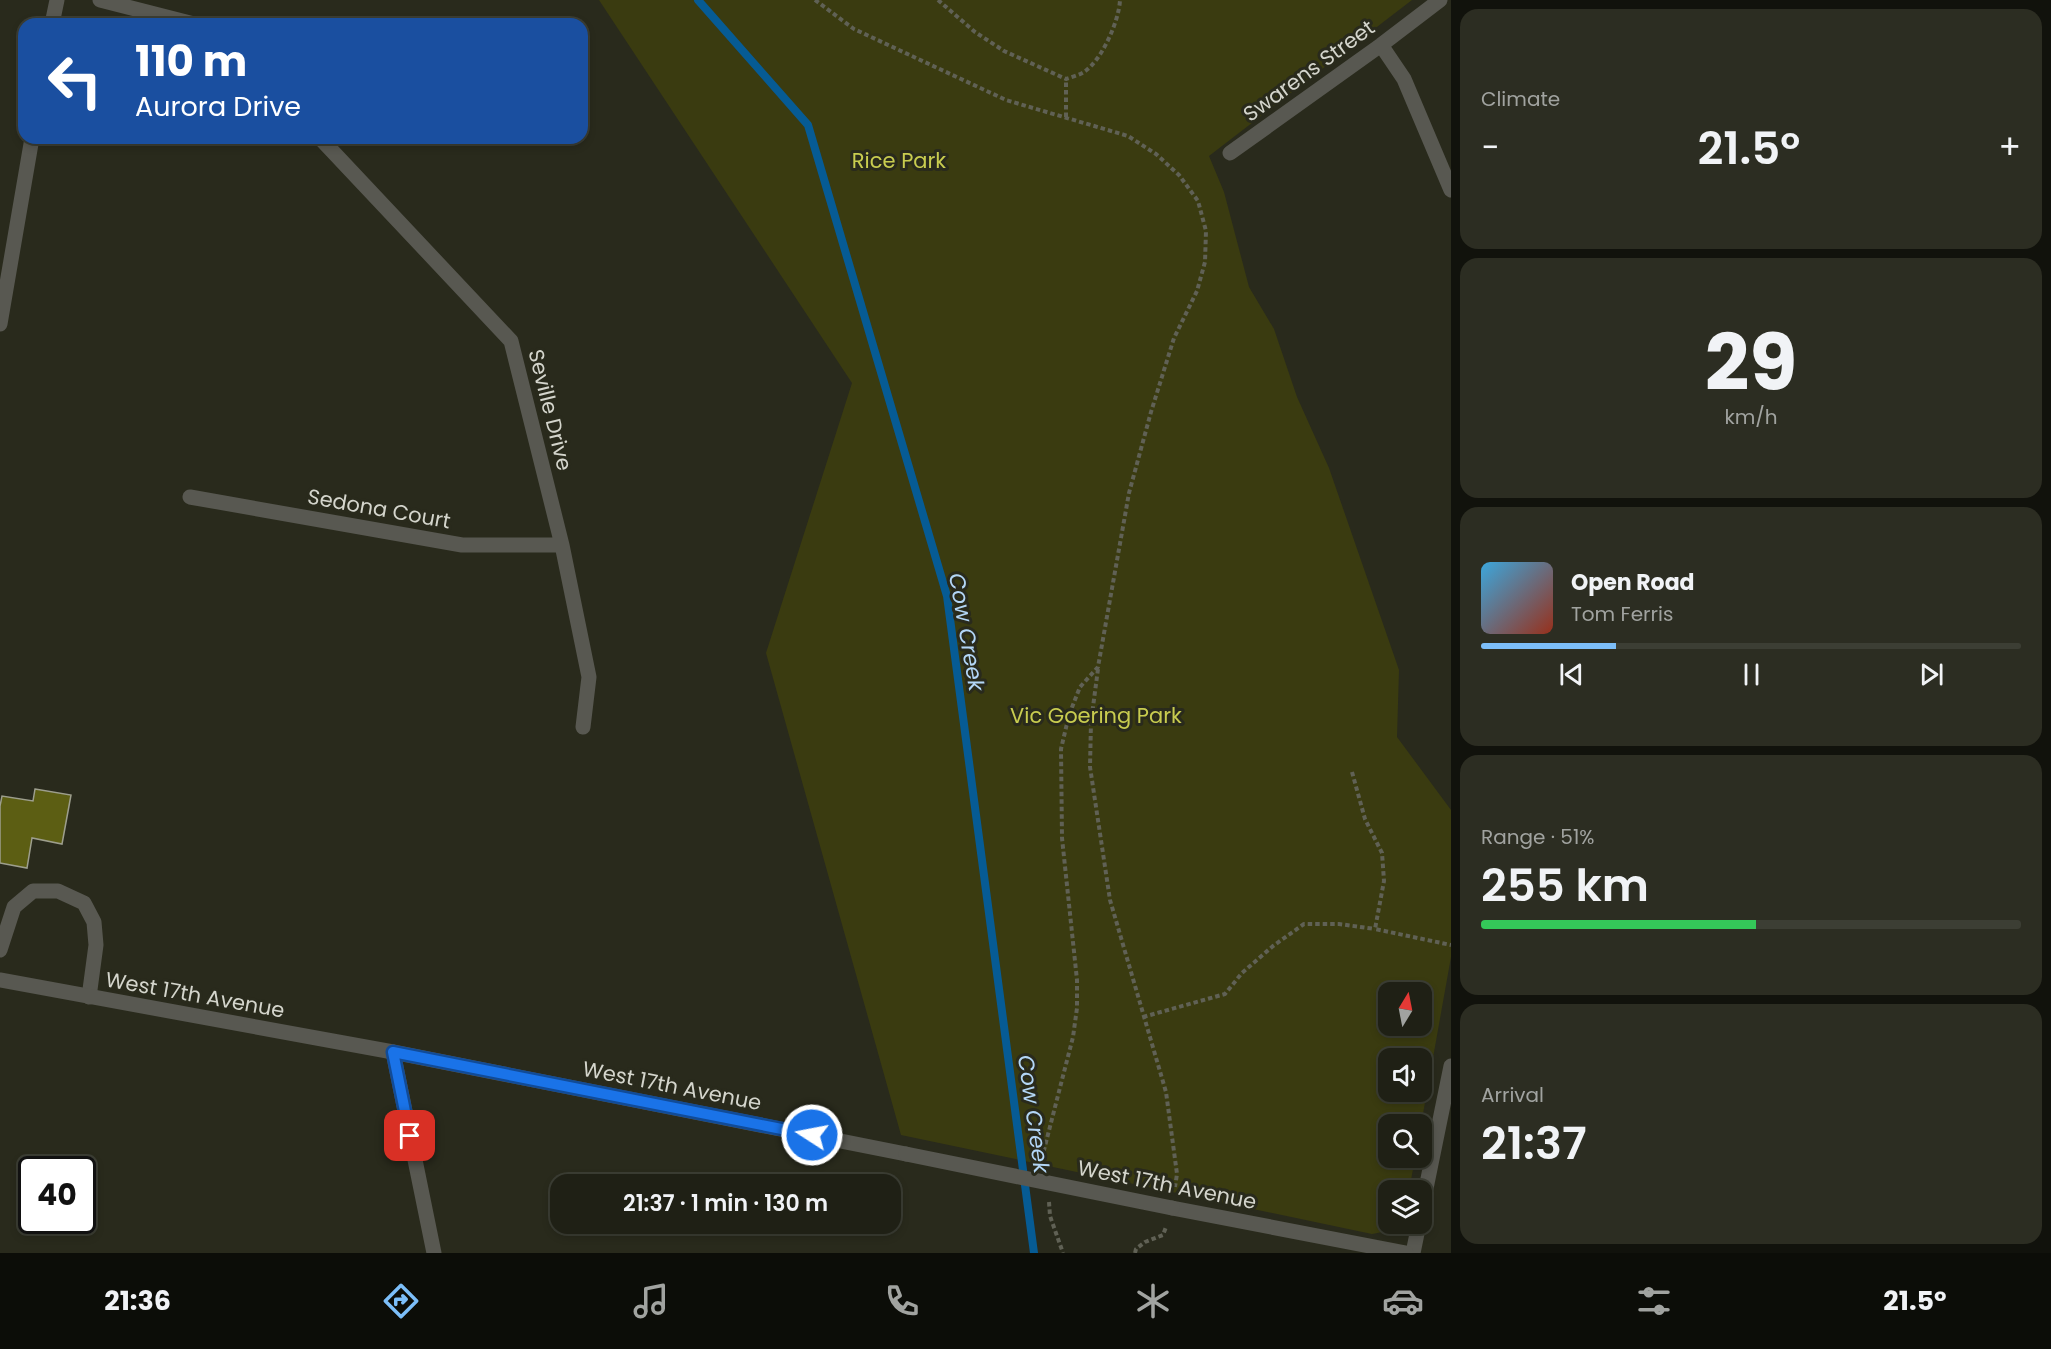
<!DOCTYPE html>
<html lang="en">
<head>
<meta charset="utf-8">
<style>
	:root { --surface:#1f2015; --page:#2c2d22; --text:#f1f3f6; --muted:#a1a3a0; --line:#3c3e34; --accent:#7cbef9 }
	body { margin:0; font-family:Poppins,sans-serif; background:var(--page); color:var(--text); height:100vh; display:flex; flex-direction:column; font-size:22px; white-space:nowrap }
	* { box-sizing:border-box; margin:0 }
	p { font-size:20px; color:var(--muted) }
	.icon { flex:none; width:33px; height:33px; fill:none; stroke:currentColor; stroke-width:2; stroke-linecap:round; stroke-linejoin:round }
	.map { position:relative; flex:1; overflow:hidden }
	.panel { display:flex; flex-direction:column; gap:9px; padding:9px; background:#11120c; width:600px }
	.panel>* { flex:none }
	.banner { position:absolute; left:18px; top:18px; width:570px; height:126px; border-radius:18px; box-shadow:0 3px 9px #0003,0 0 0 2px var(--line); background:#1a4fa0; color:#fff; overflow:hidden }
	.needle { width:39px; rotate:10deg }
	.fabs { position:absolute; left:1378px; top:982px; display:grid; gap:12px }
	.fabs a { display:grid; place-items:center; width:54px; height:54px; border-radius:12px; background:var(--surface); box-shadow:0 3px 9px #0003,0 0 0 2px var(--line); font-size:30px }
	.speed { position:absolute; left:18px; top:1156px; display:flex; gap:12px; font-size:30px; font-weight:700; text-align:center }
	.speed>* { display:grid; place-content:center; width:78px; height:78px; border-radius:50%; background:var(--surface); box-shadow:0 3px 9px #0003,0 0 0 2px var(--line); line-height:1 }
	.speed .limit { border:3px solid #111; border-radius:9px; background:#fff; color:#111 }
	.pin { position:absolute; display:grid; place-items:center; width:51px; height:51px; color:#fff; margin:-26px; border-radius:12px; box-shadow:0 3px 9px #0006 }
	.me { position:absolute; width:66px; margin:-33px; rotate:281deg; stroke-linejoin:round; filter:drop-shadow(0 0 4px #0008) }
	.turn { display:flex; align-items:center; gap:21px; height:126px; padding:0 18px; font-size:27px }
	.turn .icon { width:78px; height:78px; stroke-width:2.5 }
	.turn b { display:block; font-size:42px; line-height:51px }
	.big { font-size:45px; font-weight:600; line-height:1.1 }
	.panel .tile { flex:1; display:flex; flex-direction:column; justify-content:center; gap:9px; min-width:0; padding:0 21px; border-radius:18px; background:var(--page) }
	.panel .dial { align-items:center; gap:0 }
	.dial b { font-size:78px; line-height:1 }
	.song { display:flex; align-items:center; gap:18px }
	.cover { width:72px; height:72px; border-radius:9px; background:linear-gradient(135deg,hsl(200 70% 55%),hsl(10 70% 35%)) }
	.played { height:6px; border-radius:3px; background:linear-gradient(90deg,var(--accent) 25%,var(--line) 25%) }
	.keys { display:flex; justify-content:space-around; direction:ltr }
	.heat { display:flex; justify-content:space-between; align-items:center; font-size:33px; direction:ltr }
	.charge { height:9px; border-radius:4px; background:linear-gradient(90deg,#34c759 51%,var(--line) 0) }
	.trip { position:absolute; left:550px; top:1174px; width:351px; height:60px; border-radius:18px; background:var(--surface); box-shadow:0 3px 9px #0003,0 0 0 2px var(--line); font-weight:600; line-height:60px; text-align:center }
	.dock { display:flex; height:96px; justify-content:space-around; align-items:center; background:#0c0d08; color:var(--muted) }
	.dock .icon { width:42px; height:42px }
	.dock .selected { color:var(--accent) }
	.dock b { font-size:27px; color:var(--text) }
	main { display:flex; flex:1; min-height:0 }
	.map>svg:first-child { display:block }
	.green { fill:#3a3b10; fill-rule:evenodd }
	.lines { fill:none; stroke-linecap:round; stroke-linejoin:round }
	.stream { stroke:#065b94; stroke-width:8 }
	.building { fill:#5c5e13; stroke:#9d9e8d; stroke-width:1.5 }
	.path { stroke:#606155; stroke-width:4; stroke-dasharray:4.5 3; stroke-linecap:butt }
	.service { stroke:#585851; stroke-width:15 }
	.minor { stroke:#585851; stroke-width:15 }
	.tertiary { stroke:#585851; stroke-width:15 }
	.tertiary-bridge { stroke:#585851; stroke-width:15 }
	.route-casing { stroke:#114b97; stroke-width:15 }
	.route { stroke:#1a73e8; stroke-width:10 }
	.labels { text-anchor:middle; stroke-width:6; stroke-linejoin:round; paint-order:stroke }
	.street-label { font-size:21px; fill:#d4d5cc; stroke:#292a1c }
	.park-label { font-size:21px; fill:#c8cc4f; stroke:#292a1c }
	.water-label { font-size:22px; font-style:italic; fill:#b3d6f6; stroke:#292a1c }
</style>
</head>
<body>
<main>
<div class="map">
<svg width="1451" height="1253" viewBox="0 0 1451 1253">
	<rect width="100%" height="100%" fill="#292a1c"/>
	<!-- green -->
	<path class="green" d="M599,0h813l-203,156 15,36 25,95 25,42 23,68 32,71 70,202 -2,67 54,73v147l-30,168h-32v33h26l-6,33h-20v33h9l-5,6 -21,4 -471,-99 -135,-482 86,-270zM1389,993h33v33h-33zM1389,1059h33v33h-33z"/>
	<g class="lines">
		<!-- stream -->
		<path class="stream" d="M698,0l110,125 139,471 87,657"/>
	</g>
	<!-- building -->
	<path class="building" d="M35,789l36,6 -9,49 -30,-6 -5,30 -27,-5v-57l2,-10 31,5z"/>
	<g class="lines">
		<!-- path -->
		<path class="path" d="M815,0l39,29 152,71 122,36 28,18 23,21 19,26 8,30 -1,31 -8,29 -23,47 -23,74 -22,81 -31,174 -18,20 -11,28 -8,34 1,89 15,142v28l-4,29 -29,113 1,12
			M938,0l37,32 29,19 62,28c6,-2 13,-4 18,-7 18,-12 35,-51 36,-72
			M1066,117v-38
			M1098,669l-7,53 -1,45 20,133 56,192 11,82 -2,13
			M1352,772l13,47 17,34 2,28 -9,48 76,16
			M1143,1017l82,-23 17,-21 31,-27 31,-22h35l36,5
			M1049,1202l1,14 13,37
			M1135,1253l1,-4 9,-7 18,-7 3,-8"/>
		<!-- service -->
		<path class="service" d="M0,950l14,-43 19,-16h25l26,12 10,19 2,23 -7,52"/>
		<!-- minor -->
		<path class="minor" d="M100,0l94,24
			M1381,45l23,34 47,111
			M320,138l191,203 51,204 27,132 -6,50
			M1230,153l151,-108 59,-45
			M190,497l272,48h100
			M393,1052l41,201
			M1422,1208l29,-142
			M1413,1253l6,-29"/>
		<!-- tertiary -->
		<path class="tertiary" d="M52,24l5,-24
			M0,324l32,-186
			M0,980l393,72 513,102
			M1172,1208l234,45"/>
		<!-- tertiary-bridge -->
		<path class="tertiary-bridge" d="M906,1154l266,54"/>
	</g>
	<g class="lines">
		<defs>
			<path id="route" d="M410,1136l-17,-84 419,83"/>
		</defs>
		<!-- route casing -->
		<use href="#route" class="route-casing"/>
		<!-- route -->
		<use href="#route" class="route"/>
	</g>
	<g class="labels">
		<!-- street labels -->
		<g class="street-label">
			<text transform="translate(1309 71) rotate(-36)" y="7">Swarens Street</text>
			<text transform="translate(550 410) rotate(76)" y="7">Seville Drive</text>
			<text transform="translate(379 509) rotate(10)" y="7">Sedona Court</text>
			<text transform="translate(195 995) rotate(10)" y="7">West 17th Avenue</text>
			<text transform="translate(672 1086) rotate(11)" y="7">West 17th Avenue</text>
			<text transform="translate(1167 1185) rotate(11)" y="7">West 17th Avenue</text>
		</g>
		<!-- park labels -->
		<g class="park-label">
			<text x="899" y="168">Rice Park</text>
			<text x="1096" y="723">Vic Goering Park</text>
		</g>
		<!-- water labels -->
		<g class="water-label">
			<text transform="translate(967 632) rotate(80)" y="8">Cow Creek</text>
			<text transform="translate(1034 1114) rotate(82)" y="8">Cow Creek</text>
		</g>
	</g>
</svg>
<div class="fabs">
<a><svg class="needle" viewBox="-14 -14 28 28"><path d="M0-13l5 13h-10z" fill="#e53935"/><path d="M0 13l5-13h-10z" fill="#a1a3a0"/></svg></a>
<a><svg class="icon" aria-label="sound" viewBox="0 0 24 24"><path d="M4 9h4l5-4v14l-5-4H4zM17 9q2 3 0 6"/></svg></a>
<a><svg class="icon" aria-label="search" viewBox="0 0 24 24"><circle cx="10" cy="10" r="6"/><path d="M15 15l6 6"/></svg></a>
<a><svg class="icon" aria-label="layers" viewBox="0 0 24 24"><path d="M12 4l9 5-9 5-9-5zM3 14l9 5 9-5"/></svg></a>
</div>
<div class="speed"><div class="limit">40</div></div>
<div class="pin" style="left:410px;top:1136px;background:#d93025"><svg class="icon" aria-label="arrive" viewBox="0 0 24 24"><path d="M6 21V4h12l-3 4 3 4H6"/></svg></div>
<svg class="me" style="left:812px;top:1135px" viewBox="-20 -20 40 40"><circle r="17" fill="#1a73e8" stroke="#fff" stroke-width="3"/><path d="M0-11L8 9 0 5-8 9z" fill="#fff"/></svg>
<div class="trip">21:37 · 1 min · 130 m</div>
<div class="banner">
<div class="turn"><svg class="icon" aria-label="left" viewBox="0 0 24 24"><path d="M17 20v-9H6M10 6l-5 5 5 5"/></svg><div><b>110 m</b>Aurora Drive</div></div>
</div>
</div>
<section class="panel">
<div class="tile"><p>Climate</p>
<div class="heat"><a>−</a><b class="big">21.5°</b><a>+</a></div>
</div>
<div class="tile dial"><b>29</b><p>km/h</p></div>
<div class="tile">
<div class="song"><i class="cover"></i><div><b>Open Road</b><p>Tom Ferris</p></div></div>
<div class="played"></div>
<div class="keys"><svg class="icon" aria-label="previous" viewBox="0 0 24 24"><path d="M18 5L8 12l10 7zM5 5v14"/></svg><svg class="icon" aria-label="pause" viewBox="0 0 24 24"><path d="M8 5v14M16 5v14"/></svg><svg class="icon" aria-label="next" viewBox="0 0 24 24"><path d="M6 5l10 7-10 7zM19 5v14"/></svg></div>
</div>
<div class="tile"><p>Range · 51%</p><b class="big">255 km</b><div class="charge"></div></div>
<div class="tile"><p>Arrival</p><b class="big">21:37</b></div>
</section>
</main>
<nav class="dock">
<b>21:36</b>
<svg class="icon selected" aria-label="directions" viewBox="0 0 24 24"><path d="M12 3l9 9-9 9-9-9zM9 14v-3h6M13 9l2 2-2 2"/></svg>
<svg class="icon" aria-label="music" viewBox="0 0 24 24"><path d="M9 18V5l10-2v13"/><circle cx="6" cy="18" r="3"/><circle cx="16" cy="16" r="3"/></svg>
<svg class="icon" aria-label="phone" viewBox="0 0 24 24"><path d="M5 4h4l2 5-3 2q2 4 5 5l2-3 5 2v4C11 20 4 13 5 4z"/></svg>
<svg class="icon" aria-label="climate" viewBox="0 0 24 24"><path d="M12 3v18M4 7l16 10M4 17L20 7"/></svg>
<svg class="icon" aria-label="car" viewBox="0 0 24 24"><path d="M5 17H2v-5l4-1 3-4h7l3 4 3 1v5h-3M9 17h6M6 11h13"/><circle cx="7" cy="17" r="2"/><circle cx="17" cy="17" r="2"/></svg>
<svg class="icon" aria-label="filters" viewBox="0 0 24 24"><path d="M4 7h16M4 17h16"/><circle cx="9" cy="7" r="2"/><circle cx="15" cy="17" r="2"/></svg>
<b>21.5°</b>
</nav>
</body>
</html>
